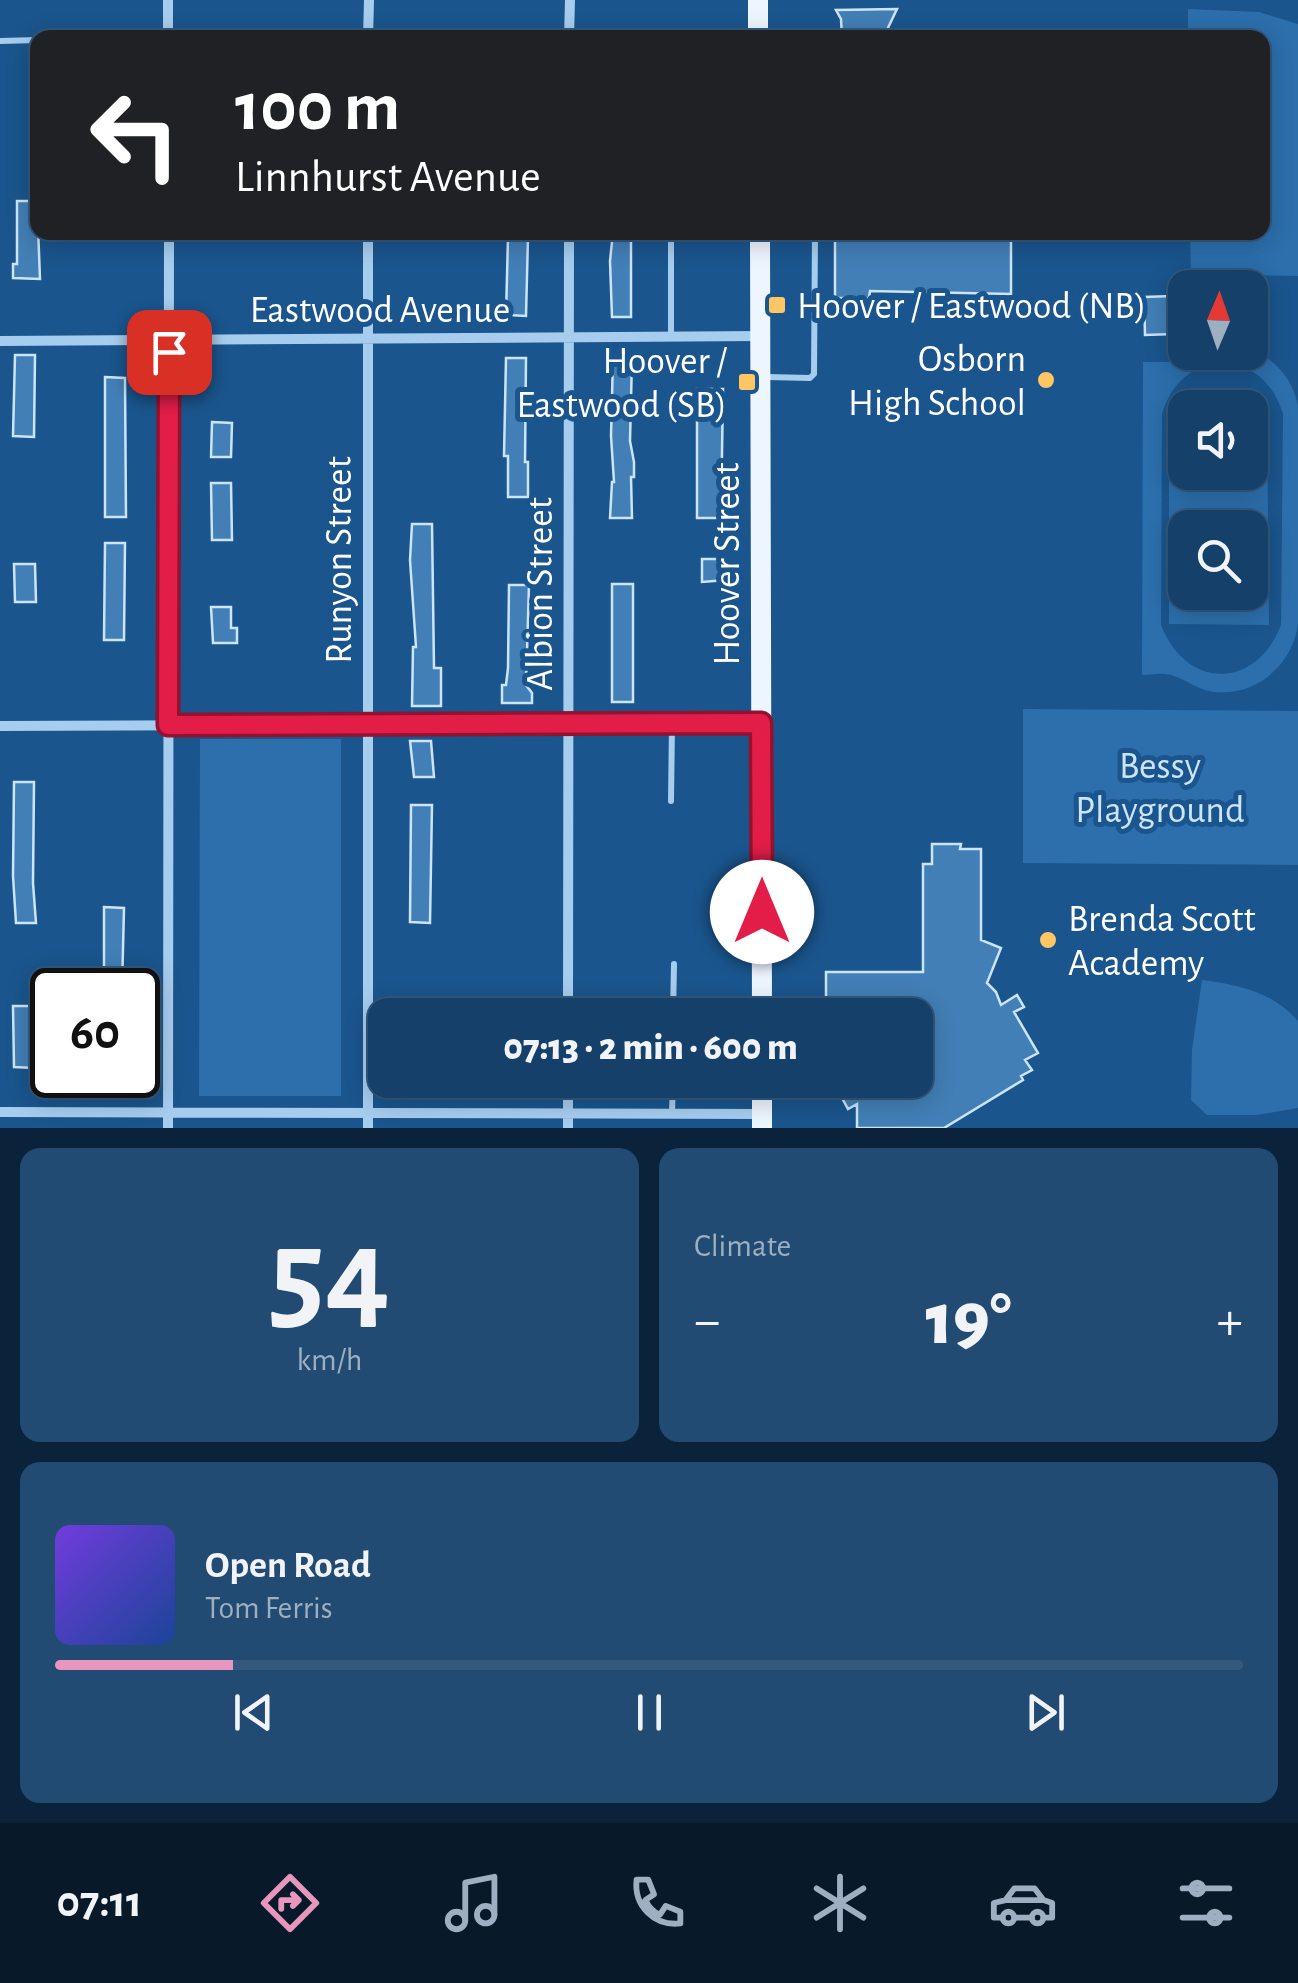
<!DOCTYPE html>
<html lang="en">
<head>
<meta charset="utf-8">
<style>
	:root { --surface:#14406a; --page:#214b72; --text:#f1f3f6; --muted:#9dafc1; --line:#33597e; --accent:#e797bd }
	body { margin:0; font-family:"Alegreya Sans",sans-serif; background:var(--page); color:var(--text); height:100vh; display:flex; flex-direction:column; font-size:38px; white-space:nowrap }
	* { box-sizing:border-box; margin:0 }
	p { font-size:32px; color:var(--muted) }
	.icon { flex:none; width:55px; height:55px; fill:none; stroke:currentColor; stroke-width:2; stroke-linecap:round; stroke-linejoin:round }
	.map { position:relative; height:1128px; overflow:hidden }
	.sheet { display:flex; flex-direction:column; gap:20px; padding:20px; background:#0b233a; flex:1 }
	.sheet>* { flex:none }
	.top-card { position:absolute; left:30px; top:30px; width:1240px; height:210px; border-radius:20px; box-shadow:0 5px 25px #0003,0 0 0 2px var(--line); background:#202124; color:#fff; overflow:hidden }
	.needle { width:65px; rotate:2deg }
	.tools { position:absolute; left:1168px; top:270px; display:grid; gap:20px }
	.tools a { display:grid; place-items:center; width:100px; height:100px; border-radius:20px; background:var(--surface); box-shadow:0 5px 25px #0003,0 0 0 2px var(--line); font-size:50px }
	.speed { position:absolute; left:30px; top:968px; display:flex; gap:20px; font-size:50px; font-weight:700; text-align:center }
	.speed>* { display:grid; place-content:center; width:130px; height:130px; border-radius:50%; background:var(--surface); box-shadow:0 5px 25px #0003,0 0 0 2px var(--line); line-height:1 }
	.speed .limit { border:5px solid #111; border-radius:15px; background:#fff; color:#111 }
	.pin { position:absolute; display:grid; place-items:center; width:85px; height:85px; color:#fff; margin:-42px; border-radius:20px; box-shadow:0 5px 15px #0006 }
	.me { position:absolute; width:110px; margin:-55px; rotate:0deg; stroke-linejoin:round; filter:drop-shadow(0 0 8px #0008) }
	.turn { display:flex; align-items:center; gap:35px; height:210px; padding:0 40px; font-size:45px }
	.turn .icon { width:130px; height:130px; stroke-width:2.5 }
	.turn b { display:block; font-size:70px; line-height:85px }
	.big { font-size:75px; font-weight:800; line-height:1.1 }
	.sheet .tile { flex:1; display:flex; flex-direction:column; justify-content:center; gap:15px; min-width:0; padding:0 35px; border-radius:20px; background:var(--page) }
	.sheet .dial { align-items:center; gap:0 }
	.dial b { font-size:130px; line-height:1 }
	.song { display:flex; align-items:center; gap:30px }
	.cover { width:120px; height:120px; border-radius:15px; background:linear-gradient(135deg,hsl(260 70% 55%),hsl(220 70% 35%)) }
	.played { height:10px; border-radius:5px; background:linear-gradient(90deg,var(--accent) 15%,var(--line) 15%) }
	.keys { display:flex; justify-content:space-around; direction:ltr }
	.heat { display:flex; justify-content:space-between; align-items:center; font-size:55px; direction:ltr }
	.sheet .tiles { flex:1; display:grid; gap:20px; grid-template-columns:1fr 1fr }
	.tile:last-child { grid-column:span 2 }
	.trip { position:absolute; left:368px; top:998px; width:565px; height:100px; border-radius:20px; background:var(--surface); box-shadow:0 5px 25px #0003,0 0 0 2px var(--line); font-weight:800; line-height:100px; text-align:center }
	.tab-bar { display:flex; height:160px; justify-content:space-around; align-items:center; background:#081a2a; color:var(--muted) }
	.tab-bar .icon { width:70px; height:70px }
	.tab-bar .current { color:var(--accent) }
	.tab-bar b { font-size:45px; color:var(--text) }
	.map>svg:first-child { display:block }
	.green { fill:#2c6fac; fill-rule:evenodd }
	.building { fill:#427fb6; stroke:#cce4fa; stroke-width:2.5 }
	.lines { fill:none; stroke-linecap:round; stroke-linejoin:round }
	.lane { stroke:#a6ccee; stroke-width:6 }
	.street { stroke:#a6ccee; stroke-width:10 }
	.primary { stroke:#edf5ff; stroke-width:20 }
	.route-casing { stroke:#92132f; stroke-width:25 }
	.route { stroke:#e11d48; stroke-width:18 }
	.poi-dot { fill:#ffc663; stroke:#1a558d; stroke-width:4 }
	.labels { text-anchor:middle; stroke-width:10; stroke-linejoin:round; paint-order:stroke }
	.poi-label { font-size:38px; fill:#fff; stroke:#1a558d; text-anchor:start }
	.street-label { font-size:38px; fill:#fff; stroke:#1a558d }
	.park-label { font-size:38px; fill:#cce4fa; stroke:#1a558d }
</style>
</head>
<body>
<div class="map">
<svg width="1298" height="1128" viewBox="0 0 1298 1128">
	<rect width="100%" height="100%" fill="#1a558d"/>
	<!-- green -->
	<path class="green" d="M1188,9l71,3 39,12v252l-107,-2 -1,-41 72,-1v-194l-74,-1z
		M1250,349c25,10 43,30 48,57v218c-5,39 -40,72 -82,68 -19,-1 -33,-16 -51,-18 -7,-1 -16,1 -23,1l1,-313h27l16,-9 64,-1zM1213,362c37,1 59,17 70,52l-2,211c-25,65 -95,65 -120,0l1,-211c9,-28 23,-42 51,-52z
		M1169,412h16v60h65v-60h17l2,213 -100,-1zM1185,528h65v64h-65z
		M1023,709l275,2v154l-275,-2z
		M200,739h141v357h-142z
		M1202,980c37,5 71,12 96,41v87l-41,7h-50l-16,-15 1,-50z"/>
	<!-- building -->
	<path class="building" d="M897,9l-10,21 2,8h-47l-1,-19 -5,-9z
		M17,201h20l3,78 -27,-1v-14h4z
		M613,232h18v85h-19l-2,-56z
		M835,232h176v62l-141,-3 -1,7h-34z
		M508,237h20l-2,79 -20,-1z
		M1172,296l2,38 -29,1 -1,-38z
		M15,355h20l-1,82 -21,-1z
		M506,358h20l-1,104h3v35h-20v-41h-4z
		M613,358l19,1 -2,82 4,21v15h-3l1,41h-22l2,-36h2l-3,-46z
		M105,377l20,1 1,139h-21z
		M697,389h26l-2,129h-24z
		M212,422l20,1 -1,34h-20z
		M211,483h20l1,57h-20z
		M412,524h20l2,144h7v38h-29l1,-59h3l-6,-87z
		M105,543h20l-1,97h-20z
		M702,559h20l4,21 -24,2z
		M14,564h21l1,38h-21z
		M612,584h21v118h-21z
		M509,585h20l-3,100 6,8v10h-30v-18h4l2,-17z
		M211,607h20v21h6v15h-24z
		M410,741h21l3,36h-20z
		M14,782h20l-1,101 3,40h-20l-3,-47z
		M411,805h21l-2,118 -20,-1z
		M932,844h29l-1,5h21v91l20,8 -14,35 9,9 5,13 16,-10 7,12 -10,5 24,41 -13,7 7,10 -11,6 2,4 -79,48h-87v-24l-9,5 -7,-13 28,-16h46v-65h-89v-43h97v-108h9z
		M104,907l20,1 -2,82h-18z
		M13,1006h20l2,62 -21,-1z"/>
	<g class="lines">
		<!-- lane -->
		<path class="lane" d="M591,38h7
			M0,41l38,-1
			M671,336v-104
			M767,377l43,1 4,-4 1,-142
			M671,801l1,-77
			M673,1015l1,-51
			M672,1113l1,-33"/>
		<!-- street -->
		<path class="street" d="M168,0v38
			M368,38l1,-38
			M569,38l1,-38
			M0,341l760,-5
			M0,726l761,-3
			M568,1015l1,-783
			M0,1112l762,2
			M168,1128l1,-896
			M368,1128v-896
			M568,1128v-48"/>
		<!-- primary -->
		<path class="primary" d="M758,0v38
			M760,232l2,783
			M762,1080v48"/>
	</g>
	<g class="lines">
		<defs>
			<path id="route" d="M169,352l-1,373 593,-2 1,189"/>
		</defs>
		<!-- route casing -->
		<use href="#route" class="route-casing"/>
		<!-- route -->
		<use href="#route" class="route"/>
	</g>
	<!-- markers -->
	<g class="poi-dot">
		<rect x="767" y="295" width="20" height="20" rx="5"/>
		<circle cx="1046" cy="380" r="10"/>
		<rect x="737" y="372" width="20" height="20" rx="5"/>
		<circle cx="1048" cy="940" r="10"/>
	</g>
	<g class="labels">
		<!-- poi labels -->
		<g class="poi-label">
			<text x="797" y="318">Hoover / Eastwood (NB)</text>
			<text x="1026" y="371" text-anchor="end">Osborn<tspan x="1026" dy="44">High School</tspan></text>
			<text x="727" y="373" text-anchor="end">Hoover /<tspan x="727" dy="44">Eastwood (SB)</tspan></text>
			<text x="1068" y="931">Brenda Scott<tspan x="1068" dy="44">Academy</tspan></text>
		</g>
		<!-- street labels -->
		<g class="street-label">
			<text x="380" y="322">Eastwood Avenue</text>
			<text transform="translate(338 560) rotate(-90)" y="13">Runyon Street</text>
			<text transform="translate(726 564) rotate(-90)" y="13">Hoover Street</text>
			<text transform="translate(539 594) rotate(-90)" y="13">Albion Street</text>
		</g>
		<!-- park labels -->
		<g class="park-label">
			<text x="1160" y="778">Bessy<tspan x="1160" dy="44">Playground</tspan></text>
		</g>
	</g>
</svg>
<div class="tools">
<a><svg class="needle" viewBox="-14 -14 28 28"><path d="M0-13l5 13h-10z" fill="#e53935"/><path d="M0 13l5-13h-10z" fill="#9dafc1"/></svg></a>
<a><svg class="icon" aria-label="sound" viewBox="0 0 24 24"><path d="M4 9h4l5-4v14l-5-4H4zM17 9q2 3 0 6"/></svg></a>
<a><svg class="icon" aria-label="search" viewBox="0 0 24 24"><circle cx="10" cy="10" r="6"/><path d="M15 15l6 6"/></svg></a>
</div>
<div class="speed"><div class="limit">60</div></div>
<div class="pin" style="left:169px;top:352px;background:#d93025"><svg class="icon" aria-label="arrive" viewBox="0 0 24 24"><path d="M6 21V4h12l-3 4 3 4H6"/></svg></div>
<svg class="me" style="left:762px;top:912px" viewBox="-20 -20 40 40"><circle r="19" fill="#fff"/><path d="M0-13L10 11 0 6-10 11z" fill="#e11d48"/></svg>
<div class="trip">07:13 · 2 min · 600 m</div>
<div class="top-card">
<div class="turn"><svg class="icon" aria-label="left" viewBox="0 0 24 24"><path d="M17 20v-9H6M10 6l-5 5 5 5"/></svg><div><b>100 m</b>Linnhurst Avenue</div></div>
</div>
</div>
<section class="sheet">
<div class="tiles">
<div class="tile dial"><b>54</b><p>km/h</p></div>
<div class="tile"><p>Climate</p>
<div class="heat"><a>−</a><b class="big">19°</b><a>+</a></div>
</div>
<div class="tile">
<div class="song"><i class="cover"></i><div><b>Open Road</b><p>Tom Ferris</p></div></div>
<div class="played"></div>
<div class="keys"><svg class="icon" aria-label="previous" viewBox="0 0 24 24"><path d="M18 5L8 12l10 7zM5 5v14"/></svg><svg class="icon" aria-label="pause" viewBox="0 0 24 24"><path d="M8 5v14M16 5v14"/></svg><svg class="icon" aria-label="next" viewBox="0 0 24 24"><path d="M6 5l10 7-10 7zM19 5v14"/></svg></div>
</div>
</div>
</section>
<nav class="tab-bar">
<b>07:11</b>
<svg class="icon current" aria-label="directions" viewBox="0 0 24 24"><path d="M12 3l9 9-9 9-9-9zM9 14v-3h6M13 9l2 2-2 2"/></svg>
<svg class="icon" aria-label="music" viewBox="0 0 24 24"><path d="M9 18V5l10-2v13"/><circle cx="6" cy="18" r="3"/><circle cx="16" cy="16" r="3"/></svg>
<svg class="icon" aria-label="phone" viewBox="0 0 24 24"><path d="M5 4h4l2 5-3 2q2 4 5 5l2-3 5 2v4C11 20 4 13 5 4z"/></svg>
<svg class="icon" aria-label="climate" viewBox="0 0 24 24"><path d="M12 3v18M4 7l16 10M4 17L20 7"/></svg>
<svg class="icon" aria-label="car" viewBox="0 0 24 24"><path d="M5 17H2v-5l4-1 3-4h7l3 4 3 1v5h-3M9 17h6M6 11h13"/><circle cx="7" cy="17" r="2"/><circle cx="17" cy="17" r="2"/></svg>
<svg class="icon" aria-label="filters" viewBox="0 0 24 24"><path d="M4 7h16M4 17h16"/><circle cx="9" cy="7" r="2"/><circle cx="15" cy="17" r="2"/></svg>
</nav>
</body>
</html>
